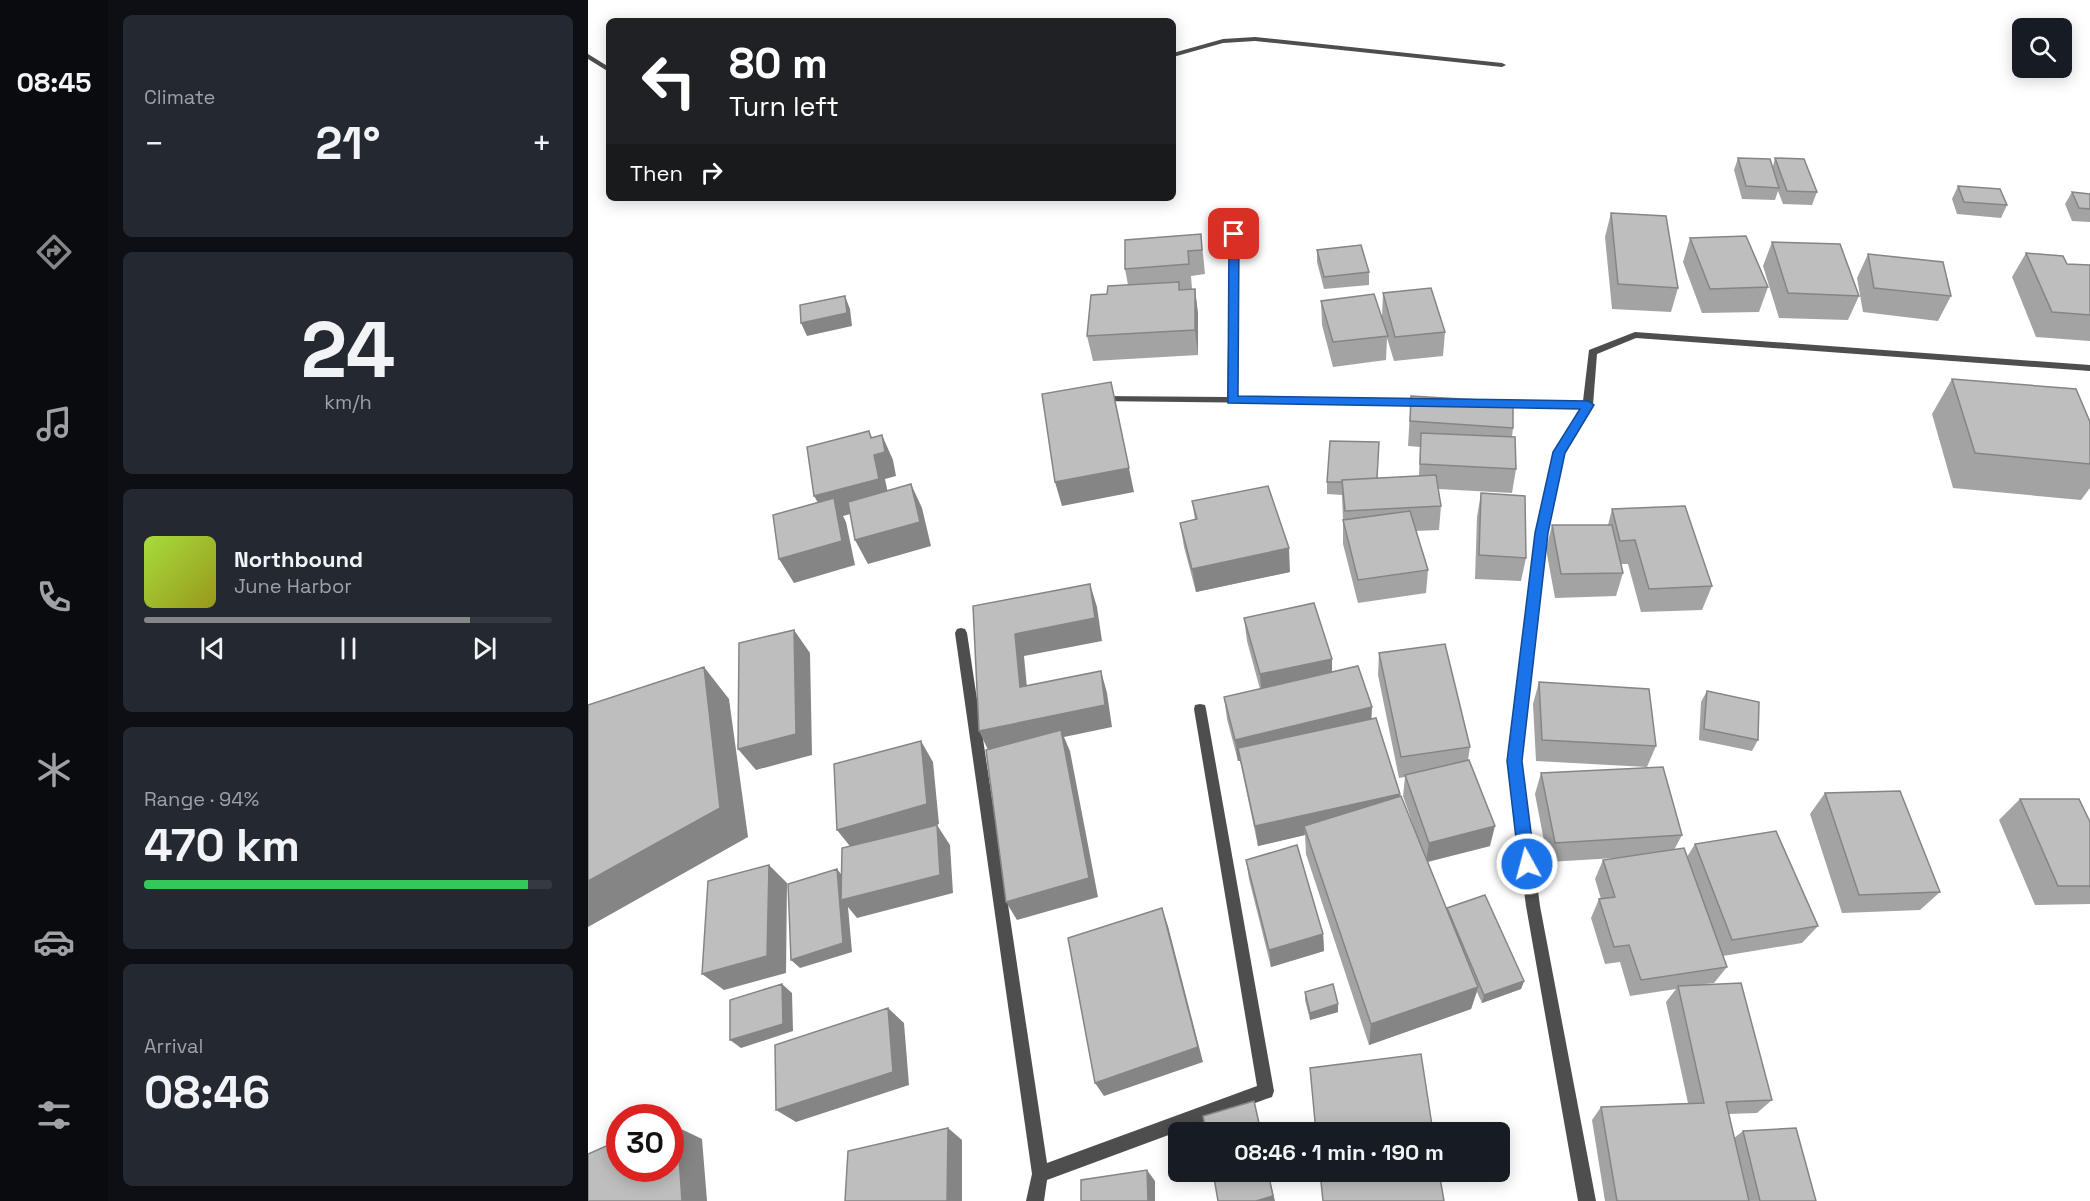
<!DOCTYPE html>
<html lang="en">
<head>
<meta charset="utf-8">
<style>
	:root { --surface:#171b24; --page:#242831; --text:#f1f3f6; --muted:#9ea1a6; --line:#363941; --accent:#858687 }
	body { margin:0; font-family:"Space Grotesk",sans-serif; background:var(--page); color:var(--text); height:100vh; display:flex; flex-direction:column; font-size:22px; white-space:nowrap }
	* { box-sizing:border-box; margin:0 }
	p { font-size:20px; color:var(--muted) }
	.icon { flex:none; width:33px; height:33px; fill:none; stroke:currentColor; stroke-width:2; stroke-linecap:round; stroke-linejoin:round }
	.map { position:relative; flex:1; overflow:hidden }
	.sheet { display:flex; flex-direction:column; gap:15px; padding:15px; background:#0d0f14; width:480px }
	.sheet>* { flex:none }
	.banner { position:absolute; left:18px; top:18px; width:570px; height:183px; border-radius:9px; box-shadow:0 3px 15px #0003; background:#202124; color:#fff; overflow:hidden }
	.controls { position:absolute; left:1424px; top:18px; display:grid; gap:12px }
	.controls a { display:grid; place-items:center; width:60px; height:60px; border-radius:9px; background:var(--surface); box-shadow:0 3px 15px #0003; font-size:30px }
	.speed { position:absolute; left:18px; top:1104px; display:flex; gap:12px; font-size:30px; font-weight:700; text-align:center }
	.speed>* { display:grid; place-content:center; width:78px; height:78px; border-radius:50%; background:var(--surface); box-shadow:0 3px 15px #0003; line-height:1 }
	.speed .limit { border:9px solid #d22; background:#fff; color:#111 }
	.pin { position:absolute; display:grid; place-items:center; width:51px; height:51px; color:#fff; margin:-26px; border-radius:12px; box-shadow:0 3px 9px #0006 }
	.me { position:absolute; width:66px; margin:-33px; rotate:353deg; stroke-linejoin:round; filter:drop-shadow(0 0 4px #0008) }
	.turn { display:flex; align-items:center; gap:21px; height:126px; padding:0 24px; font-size:27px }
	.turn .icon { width:78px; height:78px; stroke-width:2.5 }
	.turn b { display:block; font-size:42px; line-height:51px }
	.then { display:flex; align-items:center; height:57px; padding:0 24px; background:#0003; gap:12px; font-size:22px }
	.big { font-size:45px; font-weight:700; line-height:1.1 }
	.sheet .card { flex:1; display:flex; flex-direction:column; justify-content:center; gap:9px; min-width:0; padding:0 21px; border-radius:9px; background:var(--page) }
	.sheet .dial { align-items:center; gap:0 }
	.dial b { font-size:78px; line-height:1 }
	.song { display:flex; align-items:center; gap:18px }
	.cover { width:72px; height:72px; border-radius:9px; background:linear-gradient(135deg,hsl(80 70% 55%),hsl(60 70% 35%)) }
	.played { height:6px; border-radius:3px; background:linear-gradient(90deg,var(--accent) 80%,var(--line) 80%) }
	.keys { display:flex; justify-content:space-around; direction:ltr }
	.heat { display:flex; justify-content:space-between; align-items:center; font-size:33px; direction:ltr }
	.charge { height:9px; border-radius:4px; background:linear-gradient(90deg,#34c759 94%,var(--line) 0) }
	.trip { position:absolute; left:580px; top:1122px; width:342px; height:60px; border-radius:9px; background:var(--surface); box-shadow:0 3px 15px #0003; font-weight:700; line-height:60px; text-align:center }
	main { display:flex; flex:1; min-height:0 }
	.tab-bar { display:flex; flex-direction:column; width:108px; justify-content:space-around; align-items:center; background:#090b0e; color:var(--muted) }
	.tab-bar .icon { width:42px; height:42px }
	.tab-bar .selected { color:var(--accent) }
	.tab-bar b { font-size:27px; color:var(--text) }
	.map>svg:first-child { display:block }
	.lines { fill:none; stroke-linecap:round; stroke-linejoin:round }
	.street { fill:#4e4e4e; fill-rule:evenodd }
	.wall { fill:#a3a3a3 }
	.shaded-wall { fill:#858585 }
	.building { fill:#bebebe; stroke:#858585; stroke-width:1.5 }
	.route { fill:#1a73e8; stroke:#114b97; stroke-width:1.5 }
</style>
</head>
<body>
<main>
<nav class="tab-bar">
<b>08:45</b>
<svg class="icon selected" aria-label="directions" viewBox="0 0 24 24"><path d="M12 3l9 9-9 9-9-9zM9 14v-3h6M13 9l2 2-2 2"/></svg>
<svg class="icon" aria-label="music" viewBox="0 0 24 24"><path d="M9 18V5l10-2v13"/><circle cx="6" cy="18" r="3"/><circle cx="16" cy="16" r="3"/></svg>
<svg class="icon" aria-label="phone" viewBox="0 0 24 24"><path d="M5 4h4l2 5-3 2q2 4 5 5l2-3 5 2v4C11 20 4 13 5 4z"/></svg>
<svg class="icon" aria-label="climate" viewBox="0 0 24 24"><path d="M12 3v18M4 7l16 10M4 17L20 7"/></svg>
<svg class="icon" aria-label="car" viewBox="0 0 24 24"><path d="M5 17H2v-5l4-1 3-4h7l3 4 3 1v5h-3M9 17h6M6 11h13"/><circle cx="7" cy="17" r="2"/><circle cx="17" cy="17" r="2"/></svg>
<svg class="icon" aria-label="filters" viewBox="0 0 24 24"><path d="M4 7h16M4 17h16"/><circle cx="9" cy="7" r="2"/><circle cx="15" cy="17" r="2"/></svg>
</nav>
<section class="sheet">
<div class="card"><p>Climate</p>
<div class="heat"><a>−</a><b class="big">21°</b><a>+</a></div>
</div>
<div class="card dial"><b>24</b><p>km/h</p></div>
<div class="card">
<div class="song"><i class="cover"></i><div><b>Northbound</b><p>June Harbor</p></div></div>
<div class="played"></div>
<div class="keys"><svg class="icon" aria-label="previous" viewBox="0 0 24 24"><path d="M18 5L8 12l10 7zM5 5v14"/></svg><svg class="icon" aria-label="pause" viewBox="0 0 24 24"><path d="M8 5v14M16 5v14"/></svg><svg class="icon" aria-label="next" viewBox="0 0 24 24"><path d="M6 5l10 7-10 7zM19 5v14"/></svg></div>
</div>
<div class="card"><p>Range · 94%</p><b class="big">470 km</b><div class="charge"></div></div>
<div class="card"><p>Arrival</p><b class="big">08:46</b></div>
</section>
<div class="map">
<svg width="1502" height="1201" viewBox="0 0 1502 1201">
	<rect width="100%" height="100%" fill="#fff"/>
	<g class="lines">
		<!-- street -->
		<path class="street" d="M667,37l247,26 4,2 -4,2 -247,-26 -32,2 -50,14v-4l50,-14z
			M0,54l21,13v5l-21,-13z
			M646,231l4,3 -1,163 190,3 4,1 1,2 -1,2 -336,-4 -1,-2 1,-2 4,-1 128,1 3,-163z
			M1047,332l455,33v6l-454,-33 -39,16 -4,51 -29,47 -17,81 -26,228 19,145 56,295h-18l-52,-295 -19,-145 28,-228 19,-81 27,-44 -83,-1 -5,-3 5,-3h85l6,-51z
			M373,628l4,1 2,4 80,530 210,-77 -63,-377 1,-4 5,-1 5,1 1,4 68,382 -2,6 -6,2 -219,81 -3,21h-18l6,-27 -77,-541 2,-4z"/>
	</g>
	<!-- wall -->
	<path class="wall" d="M1150,158l35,8 2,-8 42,34 -5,13 -29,-1 -5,-13 -3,9 -33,-1 -8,-29z
		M1370,186l49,19 -6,13 -44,-4 -5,-15z
		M1484,192l18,2v28l-18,-1 -7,-17z
		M1023,213l67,75 -7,24 -59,-3 -7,-72z
		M613,234l4,40 -14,2 1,13h3l3,25v41l-105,6 -6,-25 20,-42 21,-9 -3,-16z
		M1102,238l78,49 -9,25 -57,1 -19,-51z
		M1184,242l87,54 -11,24 -69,-2 -16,-52z
		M729,250l52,22v13l-45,4 -7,-27z
		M1438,253l41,11 23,1v76l-54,-4 -24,-60z
		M1280,254l83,42 -13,25 -75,-9 -6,-34z
		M795,293l62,39 -2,24 -49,5 -7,-23 -1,22 -53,7 -11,-42 -1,-24 61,16z
		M1364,379l138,43v66l-9,12 -128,-12 -21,-74z
		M823,396l102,32 -1,9 4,32 -4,24 -74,-4 3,17 -2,24 -23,1 12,39 -2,23 -68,10 -15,-59v-24l-1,-25 -15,-1v-12l92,-6 1,-29 -12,-1z
		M893,493l45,65 -5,23 -46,-2 2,-62z
		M604,501l98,71 -94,20 -12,-45 -4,-24 15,-3z
		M1024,509l100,77 -10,24 -61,2 -13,-48h-7l2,9 -7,23 -61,2 -9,-49 6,-24h56z
		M656,618l88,41v13l39,47 28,78 16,33 -12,-34 2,-19 -6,1 -21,-103 1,-22 91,94 -2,13 22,86 -62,16 19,47 77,72 -3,8 -39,14 -5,-11 -6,17 -102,36 -63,-191 -1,-19 -47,11 -18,-85h-2l-11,-42 -3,-22 36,-8 -13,-48z
		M951,682l117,64 -9,21 -111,-6 -3,-57z
		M1119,691l51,49 -6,11 -53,-11 2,-38z
		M953,773l141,62 -8,15 13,7 8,-13 123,82 -16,17 -79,13 4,11 -13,16 -9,1 67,116 -15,13 -29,1 6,24 9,-7 73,70h-211l-13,-81 9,-13 87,-4 -22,-101 10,-13 -46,7 -10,-34 -15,2 -14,-46 8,-19h2l-6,-20 8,-19 12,-2 -67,4 -13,-68z
		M1237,793l115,99 -20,18 -78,3 -32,-99z
		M1432,799l70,23v82l-55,1 -36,-85z
		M658,860l77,74 1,17 -53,16 -22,-88z
		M717,992l33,20 -28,8 -5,-20z"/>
	<!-- shaded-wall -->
	<path class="shaded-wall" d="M607,289l3,25v41l-3,-25z
		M257,296l5,13 2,17 -45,10 -6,-13z
		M523,382l23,110 -72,14 -7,-24z
		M281,431l10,22 3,-18 11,25 3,16 -11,3 5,24 -47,13 3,6 9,43 -61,18 -15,-24 49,-39 -14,-24 57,-58z
		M323,484l11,24 9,38 -63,18 -13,-24z
		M701,548l1,24 -94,20 -4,-23z
		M502,584l7,23 5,34 -78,15 5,53 -9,-22 -5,-53z
		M206,630l16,23 2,102 -56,15 -18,-21z
		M744,659v22l-70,15 -2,-22z
		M116,667l25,32 19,138 -160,90v-46z
		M513,671l6,22 5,34 -48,10 6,14 28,146 -81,23 -11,-18 -17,-150 -10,-21z
		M784,707l-1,22 -133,19 2,13h-2l-3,-21z
		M333,741l12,21 6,62 -86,26 -16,-20z
		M812,794l-2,20 -94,12 1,9 -47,11 -3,-20z
		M349,825l13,20 3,48 -96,25 -9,-11 4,45 -52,16 -9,-8 46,-91 8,10z
		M907,826l-5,20 -64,16 3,-19z
		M181,865l18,18 -1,90 -62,17 -22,-16z
		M574,908l6,18 35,136 -99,34 -9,-13z
		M735,934l1,17 -53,16 -2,-17z
		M936,981l-3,8 -39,14 2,-8z
		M194,984l10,9 1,38 -52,17 -11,-8z
		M890,987l-7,22 -102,36 2,-21z
		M750,1004v8l-28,8v-7z
		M300,1008l16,15 5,62 -113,37 -20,-12z
		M89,1127l25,12 5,62h-25z
		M360,1128l14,12v61h-15z
		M559,1170l8,11v20h-7z
		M680,1172l7,29h-19z"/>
	<!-- building -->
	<path class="building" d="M1150,158l32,1 9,29 -33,-2z
		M1187,158l29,1 13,33 -30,-1z
		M1370,186l42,3 7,16 -43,-3z
		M1484,192l18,2v15l-11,-1z
		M1023,213l55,3 12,72 -60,-4z
		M613,234l1,16 -14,1 1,13 -64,5v-29z
		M1158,236l22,51 -58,2 -20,-51z
		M1184,242l68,2 19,52 -71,-3z
		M773,245l8,27 -45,5 -7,-27z
		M1438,253l37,3 4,8 23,1v50l-38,-3z
		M1280,254l75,8 8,34 -77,-8z
		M591,282v8l16,-1v41l-108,6 4,-41 16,-1 1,-8z
		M843,288l14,44 -50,5 -12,-44z
		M786,294l14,42 -55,6 -12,-41z
		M257,296l2,17 -46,10 -1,-18z
		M1364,379l124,10 14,33v42l-115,-11z
		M523,382l18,86 -74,14 -13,-88z
		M823,396l102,6v26l-103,-7z
		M281,431l2,7 11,-3 3,17 -11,3 5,24 -65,17 -7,-49z
		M833,433l94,4 1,32 -96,-5z
		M742,441l49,1 -2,36 -35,2v2h-15z
		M848,475l5,31 -96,5 -3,-31z
		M323,484l9,38 -65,18 -7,-38z
		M680,486l21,62 -97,21 -12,-46 17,-4 -5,-18z
		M893,493l44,3 1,62 -47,-3z
		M246,498l8,43 -63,18 -6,-44z
		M1097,506l27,80 -63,3 -14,-49 -15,1 -8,-32z
		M822,511l18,59 -70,10 -15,-60z
		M964,525h60l11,48 -62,1z
		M502,584l5,34 -80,16 5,53 81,-16 4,34 -126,26 -6,-125z
		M726,603l18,56 -72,15 -16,-56z
		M206,630l2,104 -58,15 1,-106z
		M857,644l25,103 -69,10 -22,-104z
		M770,666l14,41 -137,33 -11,-43z
		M116,667l16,141 -132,73v-176z
		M951,682l110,7 7,57 -114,-6z
		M1119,691l52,11 -1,38 -54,-11z
		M788,718l24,76 -145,32 -17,-78z
		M473,730l28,148 -83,24 -20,-152z
		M333,741l6,63 -90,26 -3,-66z
		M881,760l26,66 -66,17 -24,-68z
		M1075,767l19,68 -127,8 -14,-70z
		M1312,791l40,101 -81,3 -34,-102z
		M813,796l77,191 -107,37 -67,-198z
		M1432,799h59l11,23v64h-32z
		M349,825l3,50 -99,25 1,-52z
		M1188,831l42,95 -86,14 -37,-96z
		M709,845l26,89 -54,16 -23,-90z
		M1096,848l43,119 -86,13 -12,-35 -15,2 -15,-48 16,-2 -12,-37z
		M181,865l-2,91 -65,18 6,-93z
		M249,869l6,74 -52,17 -3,-76z
		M897,895l39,86 -40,14 -37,-87z
		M574,908l36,139 -103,36 -27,-145z
		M1153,983l31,117 -46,2 23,99h-132l-16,-94 103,-4 -26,-117z
		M194,984l1,40 -53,16v-40z
		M745,984l5,20 -28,9 -5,-21z
		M300,1008l5,64 -117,38 -1,-65z
		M833,1054l12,78h-117l-6,-64z
		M666,1101l7,31h-55l-3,-16z
		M89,1127l5,74h-94v-47l32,-14v28h50v-38z
		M360,1128l-1,73h-102l3,-50z
		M1208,1128l20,73h-56l-17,-70z
		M559,1170l1,31h-67v-21z
		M625,1172h55l5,24 -17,5h-38z
		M732,1172h119l5,29h-121z"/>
	<!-- route -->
	<path class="route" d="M646,231l5,3 -1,162 350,5 6,4 -29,48 -17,80 -26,228 13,103 -2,6 -6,2 -5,-2 -3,-6 -12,-103 28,-228 18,-81 27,-43 -352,-6 1,-169z"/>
</svg>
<div class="controls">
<a><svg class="icon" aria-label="search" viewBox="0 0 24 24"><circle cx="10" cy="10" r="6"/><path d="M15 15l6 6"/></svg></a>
</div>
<div class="speed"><div class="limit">30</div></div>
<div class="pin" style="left:646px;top:234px;background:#d93025"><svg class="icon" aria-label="arrive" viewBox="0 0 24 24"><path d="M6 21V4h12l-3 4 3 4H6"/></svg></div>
<svg class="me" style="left:939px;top:864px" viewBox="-20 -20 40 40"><circle r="17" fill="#1a73e8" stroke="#fff" stroke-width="3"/><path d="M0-11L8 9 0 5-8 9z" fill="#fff"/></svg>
<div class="trip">08:46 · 1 min · 190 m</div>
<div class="banner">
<div class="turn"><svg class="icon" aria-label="left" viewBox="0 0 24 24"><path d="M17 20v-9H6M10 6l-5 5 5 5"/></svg><div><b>80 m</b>Turn left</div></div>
<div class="then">Then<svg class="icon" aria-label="right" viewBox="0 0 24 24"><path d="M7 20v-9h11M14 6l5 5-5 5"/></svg></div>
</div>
</div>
</main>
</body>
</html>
